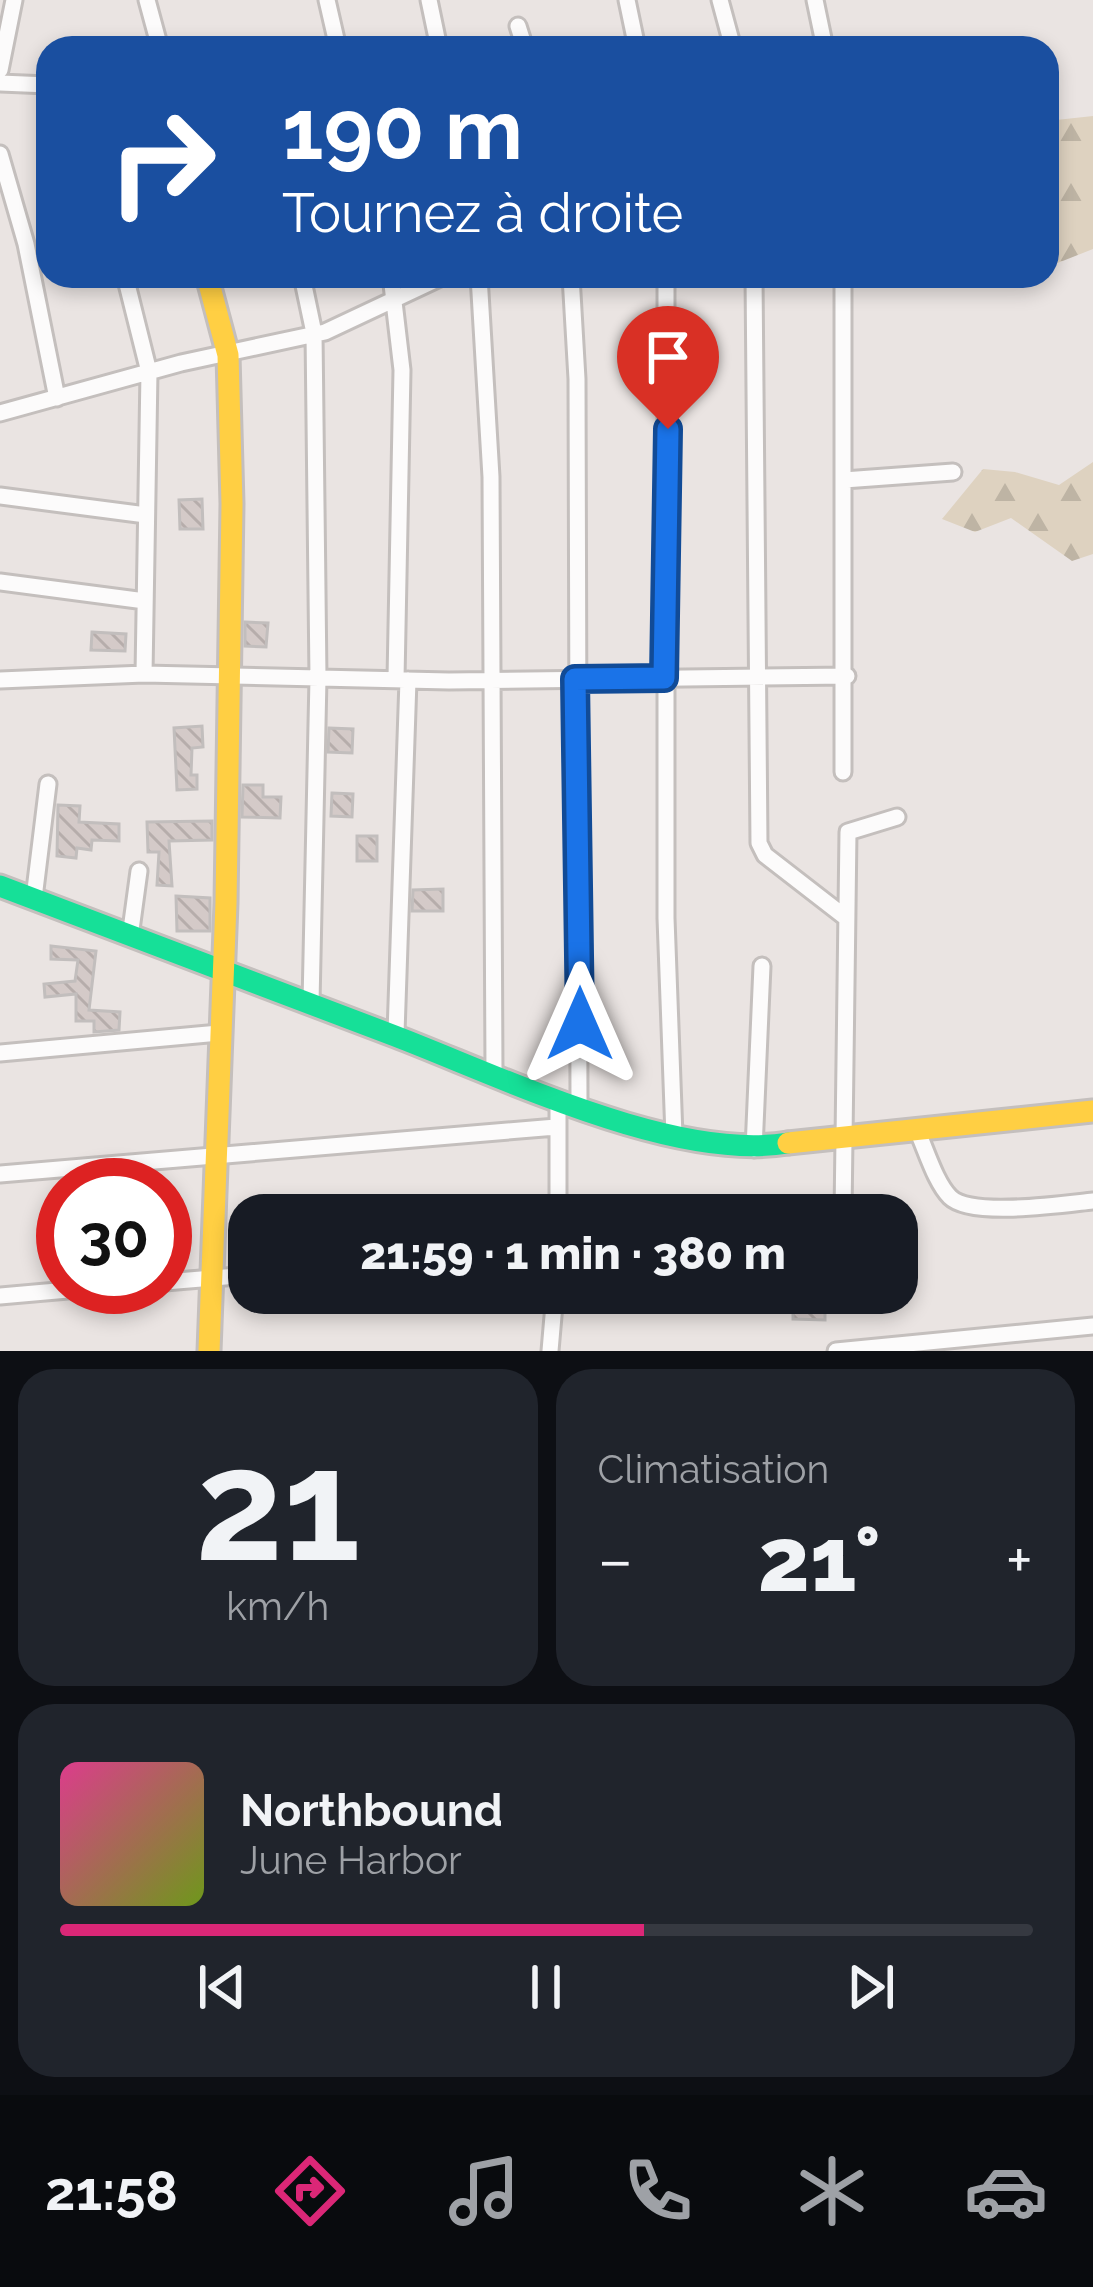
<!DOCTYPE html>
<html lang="fr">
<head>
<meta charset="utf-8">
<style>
	:root { --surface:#171b24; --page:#20242c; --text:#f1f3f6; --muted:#9ea1a6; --line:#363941; --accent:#db2777 }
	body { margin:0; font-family:Raleway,sans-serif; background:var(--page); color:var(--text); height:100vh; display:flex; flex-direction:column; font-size:45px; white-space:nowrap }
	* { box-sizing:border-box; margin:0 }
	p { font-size:39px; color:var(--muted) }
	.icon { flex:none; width:66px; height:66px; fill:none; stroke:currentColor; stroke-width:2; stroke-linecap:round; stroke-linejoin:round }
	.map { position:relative; height:1351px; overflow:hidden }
	.panel { display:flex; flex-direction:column; gap:18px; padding:18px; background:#0d0f14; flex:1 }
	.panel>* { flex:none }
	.banner { position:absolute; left:36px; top:36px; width:1023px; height:252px; border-radius:36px; box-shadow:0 6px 18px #0003; background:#1a4fa0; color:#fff; overflow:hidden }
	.speed { position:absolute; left:36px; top:1158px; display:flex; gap:24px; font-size:60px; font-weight:700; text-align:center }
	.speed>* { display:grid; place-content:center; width:156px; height:156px; border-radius:50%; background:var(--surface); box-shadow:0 6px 18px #0003; line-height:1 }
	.speed .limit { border:18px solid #d22; background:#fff; color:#111 }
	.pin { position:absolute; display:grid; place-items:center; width:102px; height:102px; color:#fff; margin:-123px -51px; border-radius:50% 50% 50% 0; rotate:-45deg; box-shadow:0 0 12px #0007 }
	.pin .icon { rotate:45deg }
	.me { position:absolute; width:132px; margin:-66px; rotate:0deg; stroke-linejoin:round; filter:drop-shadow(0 0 9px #0008) }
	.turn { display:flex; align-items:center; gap:42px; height:252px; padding:0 48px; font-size:54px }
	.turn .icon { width:156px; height:156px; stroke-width:2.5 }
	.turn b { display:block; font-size:84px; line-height:102px }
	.big { font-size:90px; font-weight:800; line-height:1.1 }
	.panel .tile { flex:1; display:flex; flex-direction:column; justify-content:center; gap:18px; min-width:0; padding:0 42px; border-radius:36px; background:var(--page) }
	.panel .dial { align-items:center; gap:0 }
	.dial b { font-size:156px; line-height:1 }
	.song { display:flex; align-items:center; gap:36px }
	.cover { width:144px; height:144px; border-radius:18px; background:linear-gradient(135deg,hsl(330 70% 55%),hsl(80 70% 35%)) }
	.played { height:12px; border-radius:6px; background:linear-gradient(90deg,var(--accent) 60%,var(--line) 60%) }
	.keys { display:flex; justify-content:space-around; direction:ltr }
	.heat { display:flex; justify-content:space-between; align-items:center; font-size:66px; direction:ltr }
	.panel .tiles { flex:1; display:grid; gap:18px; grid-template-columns:1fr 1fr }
	.tile:last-child { grid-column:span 2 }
	.trip { position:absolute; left:228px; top:1194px; width:690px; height:120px; border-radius:36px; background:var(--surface); box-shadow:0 6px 18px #0003; font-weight:800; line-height:120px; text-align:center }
	.dock { display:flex; height:192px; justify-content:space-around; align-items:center; background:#090b0e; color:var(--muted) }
	.dock .icon { width:84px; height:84px }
	.dock .on { color:var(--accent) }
	.dock b { font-size:54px; color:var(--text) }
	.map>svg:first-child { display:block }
	.forest { fill:url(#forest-firs) }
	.building { fill:url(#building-back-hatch); stroke:#c2bebd; stroke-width:3 }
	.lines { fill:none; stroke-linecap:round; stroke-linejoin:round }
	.street-casing { stroke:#c4bfbd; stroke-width:21 }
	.fast-casing { stroke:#c4bfbd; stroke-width:27 }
	.slow-casing { stroke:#c4bfbd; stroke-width:27 }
	.street { stroke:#fcfbfb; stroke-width:15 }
	.fast { stroke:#16e098; stroke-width:21 }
	.slow { stroke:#ffcf43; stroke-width:21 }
	.route-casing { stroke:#114b97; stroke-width:30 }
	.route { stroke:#1a73e8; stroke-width:21 }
</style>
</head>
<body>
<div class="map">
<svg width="1093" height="1351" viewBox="0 0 1093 1351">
	<defs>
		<pattern id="forest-firs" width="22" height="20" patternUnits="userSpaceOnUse" patternTransform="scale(3)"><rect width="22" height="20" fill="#ded2c0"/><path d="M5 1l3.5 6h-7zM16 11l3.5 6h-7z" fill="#beb4a4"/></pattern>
		<pattern id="building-back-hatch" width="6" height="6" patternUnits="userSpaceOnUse" patternTransform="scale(3)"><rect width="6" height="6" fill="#d4cac8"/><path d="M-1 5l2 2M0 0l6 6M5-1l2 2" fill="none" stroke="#b6adab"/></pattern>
	</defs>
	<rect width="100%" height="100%" fill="#eae4e2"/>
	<!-- forest -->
	<path class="forest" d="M1093,116v133l-43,17 -3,-145z
		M1093,462v92l-21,7 -61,-43 -36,14 -33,-13 41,-50 32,3 44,13z"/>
	<!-- building -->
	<path class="building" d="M202,499l1,30h-23l-1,-29z
		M245,622l23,1 -2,24 -21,-1z
		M92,632l34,2 -1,17 -34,-1z
		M202,726l1,21 -11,1 -1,27h6v14l-20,1 -3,-62z
		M329,728l24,1 -1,24 -24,-1z
		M243,785h20v12h18l-1,21 -38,-1z
		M332,793l21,1 -1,23 -21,-1z
		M58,805l22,1 -1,16 40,2v17l-27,-1 -1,10 -14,-2 -1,10 -19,-2z
		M212,821v19l-43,1 3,45 -15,-1 2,-33h-11l-1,-30z
		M357,836h20v25h-20z
		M443,889v22h-31l1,-21z
		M176,896l34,2v33h-33z
		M51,946l45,5 -7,59 31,2 -1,18 -25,2v-11h-18v-27l-31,3 -1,-13 31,-3 3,-21 -27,-1z
		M793,1293h32v27l-32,-1z"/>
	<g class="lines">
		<defs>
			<path id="street" d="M147,0l13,48
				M327,0l11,48
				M429,0l10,48
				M627,0l10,48
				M720,0l13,48
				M815,0l10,48
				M518,26l7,22
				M0,70l14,-70
				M0,83l48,2
				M0,154l26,90 31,154
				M125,276l24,96 -5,302
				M302,276l12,57 4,345 -7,325
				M391,276l11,94 -6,309
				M479,276l12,201 3,594
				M571,276l6,103 2,722
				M666,276v642l8,218
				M754,276l5,567 6,12 80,62
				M843,276v496
				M0,413l181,-50 144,-31 119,-56
				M844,480l109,-8
				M0,496l146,19
				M0,582l145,19
				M0,680l144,-6 305,7 398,-5
				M34,898l14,-114
				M130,937l9,-66
				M396,1033l12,-353
				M0,1053l219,-20
				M558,1098v117
				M916,1128c10,21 19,54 34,69 21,21 114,7 143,4
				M754,1149l8,-183
				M0,1174l556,-47
				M843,1215l5,-383 49,-15
				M165,1282l84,-7
				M0,1296l102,-9
				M550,1351l5,-58
				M836,1351l257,-25"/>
			<path id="fast" d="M0,886c132,50 263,100 395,150 107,41 280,126 393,107"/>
			<path id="slow" d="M207,276l21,79 4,149 -6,399 -17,448
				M788,1143l305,-32"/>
		</defs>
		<!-- street casing -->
		<use href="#street" class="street-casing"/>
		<!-- fast casing -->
		<use href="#fast" class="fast-casing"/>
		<!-- slow casing -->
		<use href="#slow" class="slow-casing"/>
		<!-- street -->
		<use href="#street" class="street"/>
		<!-- fast -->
		<use href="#fast" class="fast"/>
		<!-- slow -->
		<use href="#slow" class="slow"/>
	</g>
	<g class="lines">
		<defs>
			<path id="route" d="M580,1024l-5,-345 89,-1 4,-249"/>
		</defs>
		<!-- route casing -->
		<use href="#route" class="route-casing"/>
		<!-- route -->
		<use href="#route" class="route"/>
	</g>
</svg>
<div class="speed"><div class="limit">30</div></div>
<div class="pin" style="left:668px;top:429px;background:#d93025"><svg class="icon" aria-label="arrive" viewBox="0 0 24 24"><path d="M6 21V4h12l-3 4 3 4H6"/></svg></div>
<svg class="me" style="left:580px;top:1024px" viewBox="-20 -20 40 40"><path d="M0-17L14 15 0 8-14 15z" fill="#1a73e8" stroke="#fff" stroke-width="4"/></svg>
<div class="trip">21:59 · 1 min · 380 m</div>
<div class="banner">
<div class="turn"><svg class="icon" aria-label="right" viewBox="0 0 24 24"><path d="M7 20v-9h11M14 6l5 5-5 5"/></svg><div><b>190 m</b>Tournez à droite</div></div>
</div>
</div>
<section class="panel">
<div class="tiles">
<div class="tile dial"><b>21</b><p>km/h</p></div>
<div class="tile"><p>Climatisation</p>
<div class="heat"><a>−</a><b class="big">21°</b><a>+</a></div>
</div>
<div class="tile">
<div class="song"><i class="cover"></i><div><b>Northbound</b><p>June Harbor</p></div></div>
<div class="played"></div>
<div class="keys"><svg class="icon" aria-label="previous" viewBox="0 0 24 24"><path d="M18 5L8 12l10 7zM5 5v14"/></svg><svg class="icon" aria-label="pause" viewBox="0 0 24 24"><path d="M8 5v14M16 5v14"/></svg><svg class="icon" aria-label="next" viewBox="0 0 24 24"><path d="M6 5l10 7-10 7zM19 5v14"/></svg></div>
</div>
</div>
</section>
<nav class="dock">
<b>21:58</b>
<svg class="icon on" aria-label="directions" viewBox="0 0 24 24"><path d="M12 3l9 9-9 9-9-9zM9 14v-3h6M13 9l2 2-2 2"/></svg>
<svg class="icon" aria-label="music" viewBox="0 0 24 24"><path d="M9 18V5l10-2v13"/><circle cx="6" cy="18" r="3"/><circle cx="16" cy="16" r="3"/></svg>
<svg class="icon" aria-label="phone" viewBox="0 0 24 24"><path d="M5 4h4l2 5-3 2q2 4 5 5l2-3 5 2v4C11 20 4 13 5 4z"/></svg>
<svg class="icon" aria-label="climate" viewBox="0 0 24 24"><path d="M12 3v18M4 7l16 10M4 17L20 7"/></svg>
<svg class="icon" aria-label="car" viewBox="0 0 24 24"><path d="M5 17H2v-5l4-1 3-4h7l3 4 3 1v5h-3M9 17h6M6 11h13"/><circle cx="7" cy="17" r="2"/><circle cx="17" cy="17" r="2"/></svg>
</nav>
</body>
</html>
